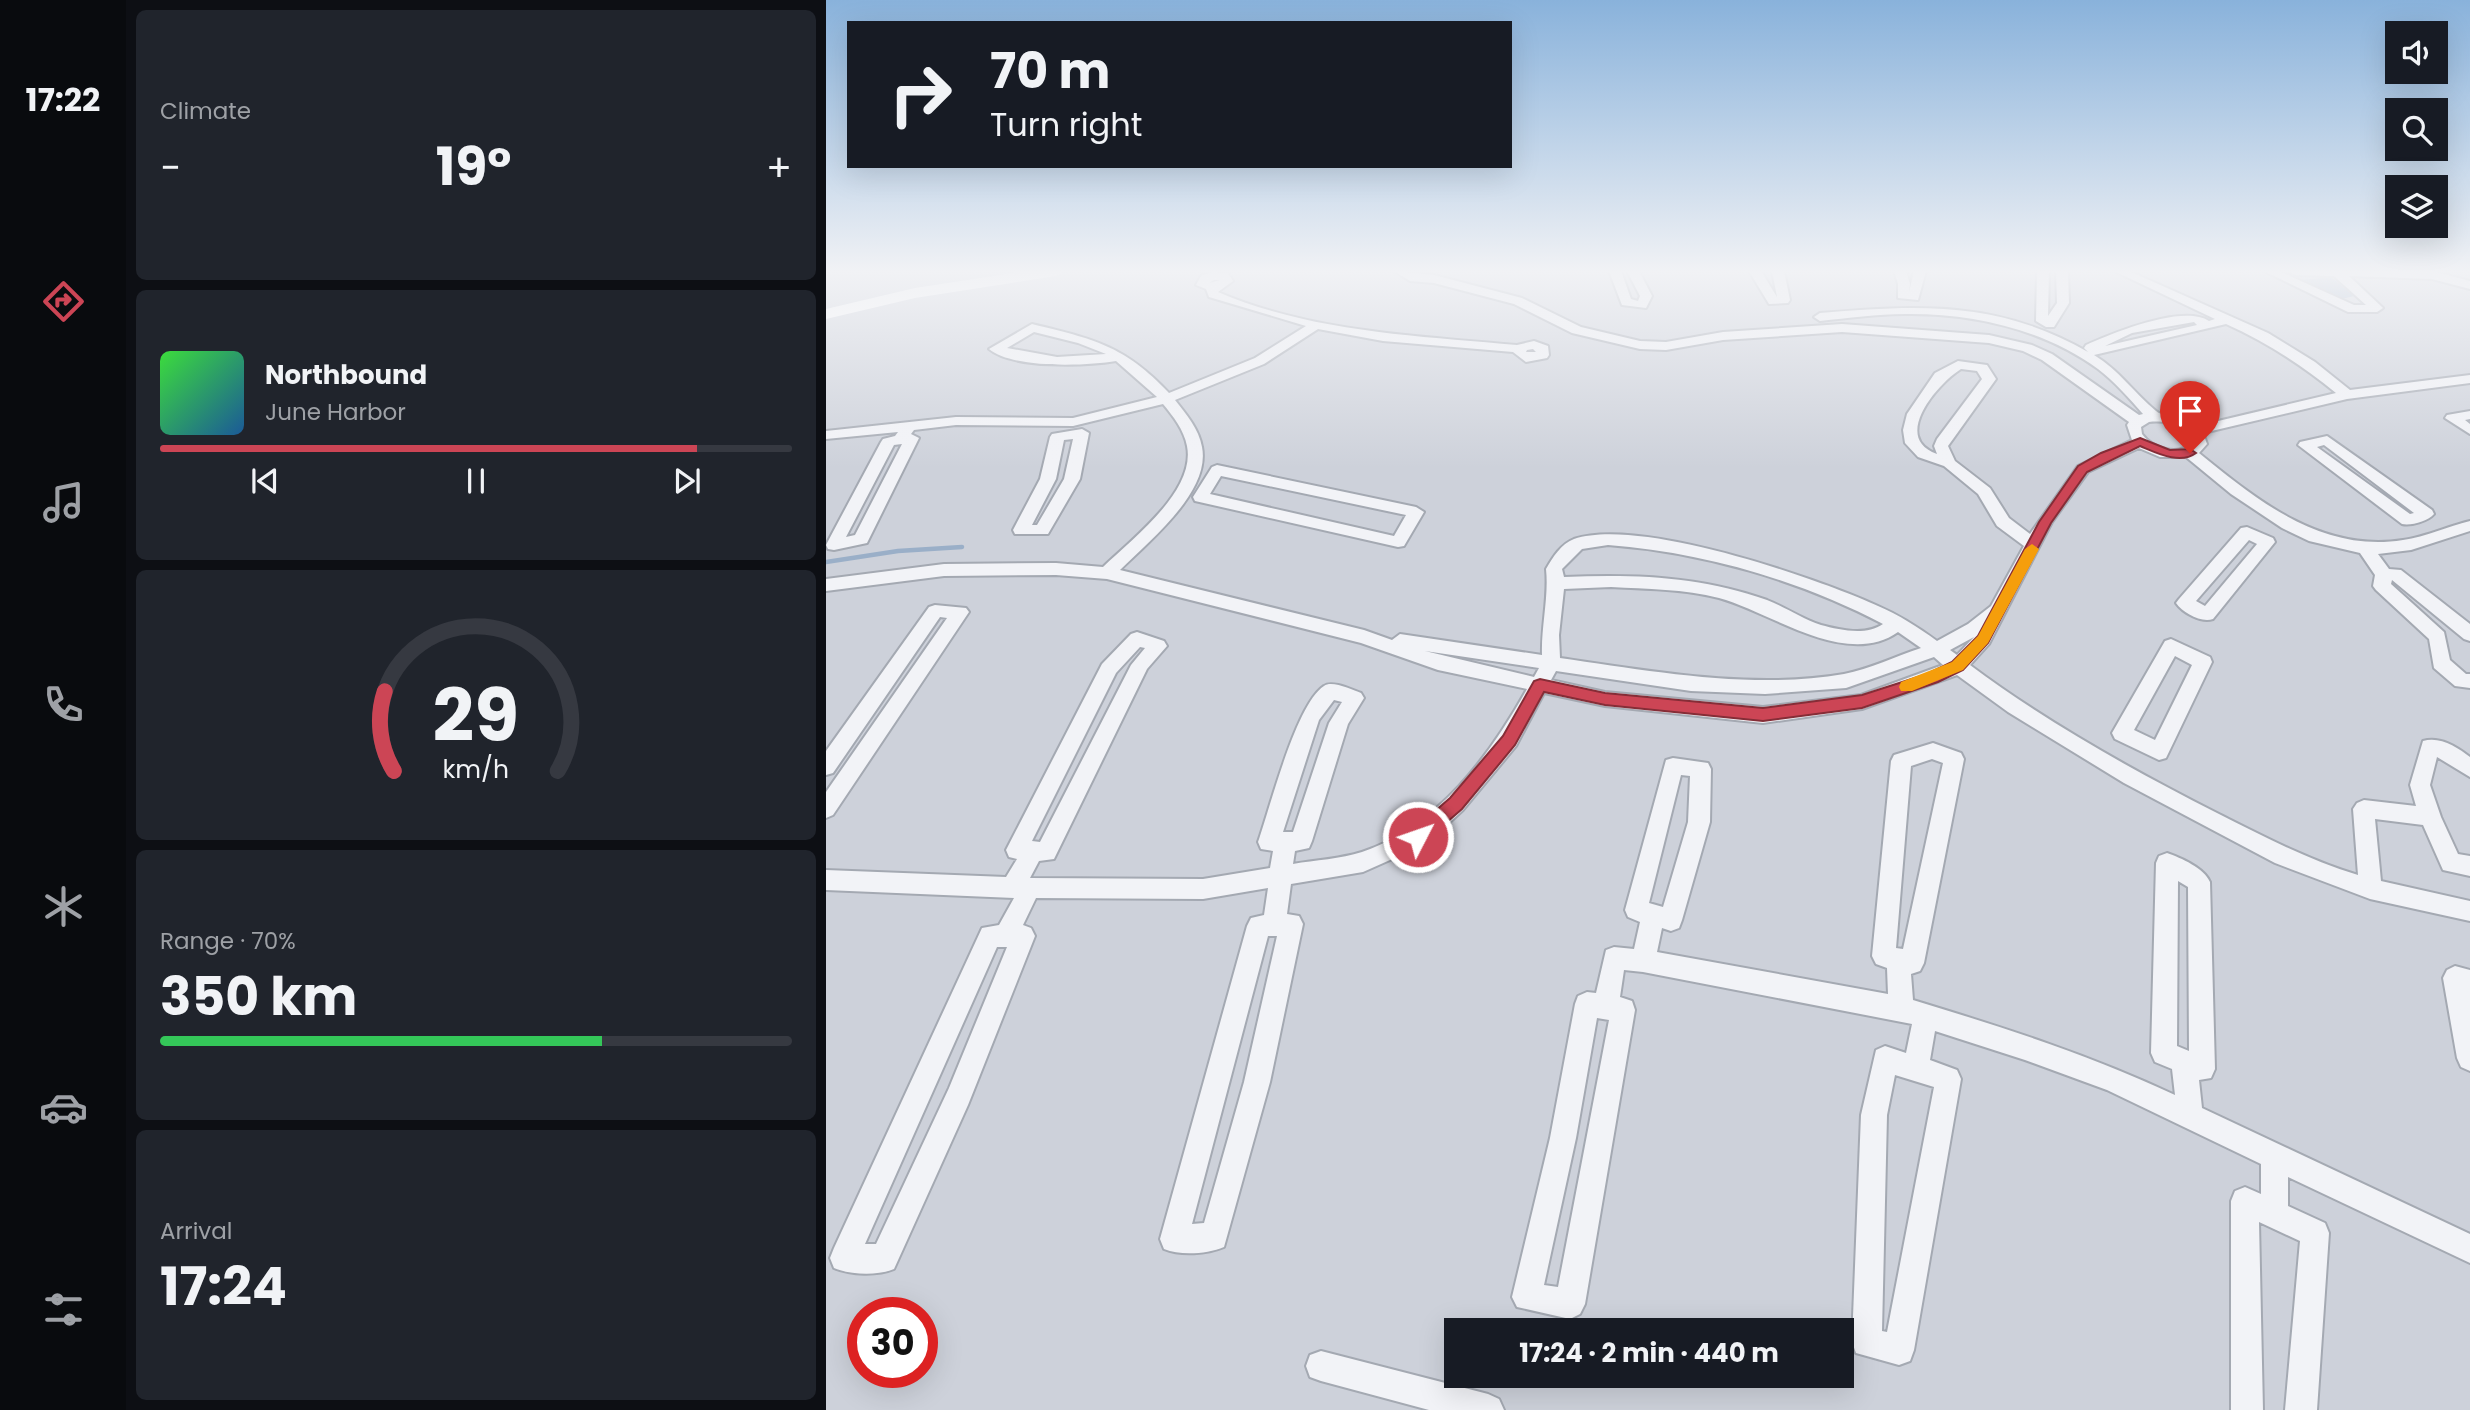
<!DOCTYPE html>
<html lang="en">
<head>
<meta charset="utf-8">
<style>
	:root { --surface:#171b24; --page:#20242c; --text:#f1f3f6; --muted:#9ea1a6; --line:#363941; --accent:#cc4555 }
	body { margin:0; font-family:Poppins,sans-serif; background:var(--page); color:var(--text); height:100vh; display:flex; flex-direction:column; font-size:26px; white-space:nowrap }
	* { box-sizing:border-box; margin:0 }
	p { font-size:23px; color:var(--muted) }
	.icon { flex:none; width:38px; height:38px; fill:none; stroke:currentColor; stroke-width:2; stroke-linecap:round; stroke-linejoin:round }
	.map { position:relative; flex:1; overflow:hidden }
	.side { display:flex; flex-direction:column; gap:10px; padding:10px; background:#0d0f14; width:700px }
	.side>* { flex:none }
	.top-card { position:absolute; left:21px; top:21px; width:665px; height:147px; border-radius:0px; box-shadow:0 7px 28px #0002; background:#171b24; color:var(--text); overflow:hidden }
	.fabs { position:absolute; left:1559px; top:21px; display:grid; gap:14px }
	.fabs a { display:grid; place-items:center; width:63px; height:63px; border-radius:0px; background:var(--surface); box-shadow:0 7px 28px #0002; font-size:35px }
	.speed { position:absolute; left:21px; top:1297px; display:flex; gap:14px; font-size:35px; font-weight:700; text-align:center }
	.speed>* { display:grid; place-content:center; width:91px; height:91px; border-radius:50%; background:var(--surface); box-shadow:0 7px 28px #0002; line-height:1 }
	.speed .limit { border:10px solid #d22; background:#fff; color:#111 }
	.pin { position:absolute; display:grid; place-items:center; width:60px; height:60px; color:#fff; margin:-72px -30px; border-radius:50% 50% 50% 0; rotate:-45deg; box-shadow:0 0 7px #0007 }
	.pin .icon { rotate:45deg }
	.me { position:absolute; width:77px; margin:-38px; rotate:49deg; stroke-linejoin:round; filter:drop-shadow(0 0 5px #0008) }
	.turn { display:flex; align-items:center; gap:24px; height:147px; padding:0 28px; font-size:32px }
	.turn .icon { width:91px; height:91px; stroke-width:2.5 }
	.turn b { display:block; font-size:49px; line-height:60px }
	.big { font-size:52px; font-weight:700; line-height:1.1 }
	.side .widget { flex:1; display:flex; flex-direction:column; justify-content:center; gap:10px; min-width:0; padding:0 24px; border-radius:10px; background:var(--page) }
	.side .dial { align-items:center; gap:0 }
	.dial svg { height:182px; overflow:visible; fill:none; stroke:var(--line); stroke-width:7; stroke-linecap:round; text-anchor:middle }
	.dial text { fill:var(--text); stroke:none }
	.song { display:flex; align-items:center; gap:21px }
	.cover { width:84px; height:84px; border-radius:10px; background:linear-gradient(135deg,hsl(120 70% 55%),hsl(210 70% 35%)) }
	.played { height:7px; border-radius:4px; background:linear-gradient(90deg,var(--accent) 85%,var(--line) 85%) }
	.keys { display:flex; justify-content:space-around; direction:ltr }
	.heat { display:flex; justify-content:space-between; align-items:center; font-size:38px; direction:ltr }
	.charge { height:10px; border-radius:5px; background:linear-gradient(90deg,#34c759 70%,var(--line) 0) }
	.trip { position:absolute; left:618px; top:1318px; width:410px; height:70px; border-radius:0px; background:var(--surface); box-shadow:0 7px 28px #0002; font-weight:700; line-height:70px; text-align:center }
	main { display:flex; flex:1; min-height:0 }
	.dock { display:flex; flex-direction:column; width:126px; justify-content:space-around; align-items:center; background:#090b0e; color:var(--muted) }
	.dock .icon { width:49px; height:49px }
	.dock .on { color:var(--accent) }
	.dock b { font-size:32px; color:var(--text) }
	.map>svg:first-child { display:block }
	.built { fill:#cdd1da; fill-rule:evenodd }
	.water { fill:#9aafc8 }
	.lines { fill:none; stroke-linecap:round; stroke-linejoin:round }
	.stream { stroke:#9aafc8; stroke-width:4.5 }
	.street-casing { stroke:#a4a9b2; stroke-width:4 }
	.street { fill:#f2f3f7; fill-rule:evenodd }
	.secondary { fill:#fff; fill-rule:evenodd }
	.route { fill:#cc4555; stroke:#852d37; stroke-width:2 }
	.slow { fill:#f59e0b }
</style>
</head>
<body>
<main>
<nav class="dock">
<b>17:22</b>
<svg class="icon on" aria-label="directions" viewBox="0 0 24 24"><path d="M12 3l9 9-9 9-9-9zM9 14v-3h6M13 9l2 2-2 2"/></svg>
<svg class="icon" aria-label="music" viewBox="0 0 24 24"><path d="M9 18V5l10-2v13"/><circle cx="6" cy="18" r="3"/><circle cx="16" cy="16" r="3"/></svg>
<svg class="icon" aria-label="phone" viewBox="0 0 24 24"><path d="M5 4h4l2 5-3 2q2 4 5 5l2-3 5 2v4C11 20 4 13 5 4z"/></svg>
<svg class="icon" aria-label="climate" viewBox="0 0 24 24"><path d="M12 3v18M4 7l16 10M4 17L20 7"/></svg>
<svg class="icon" aria-label="car" viewBox="0 0 24 24"><path d="M5 17H2v-5l4-1 3-4h7l3 4 3 1v5h-3M9 17h6M6 11h13"/><circle cx="7" cy="17" r="2"/><circle cx="17" cy="17" r="2"/></svg>
<svg class="icon" aria-label="filters" viewBox="0 0 24 24"><path d="M4 7h16M4 17h16"/><circle cx="9" cy="7" r="2"/><circle cx="15" cy="17" r="2"/></svg>
</nav>
<section class="side">
<div class="widget"><p>Climate</p>
<div class="heat"><a>−</a><b class="big">19°</b><a>+</a></div>
</div>
<div class="widget">
<div class="song"><i class="cover"></i><div><b>Northbound</b><p>June Harbor</p></div></div>
<div class="played"></div>
<div class="keys"><svg class="icon" aria-label="previous" viewBox="0 0 24 24"><path d="M18 5L8 12l10 7zM5 5v14"/></svg><svg class="icon" aria-label="pause" viewBox="0 0 24 24"><path d="M8 5v14M16 5v14"/></svg><svg class="icon" aria-label="next" viewBox="0 0 24 24"><path d="M6 5l10 7-10 7zM19 5v14"/></svg></div>
</div>
<div class="widget dial"><svg viewBox="0 0 100 80">
<path d="M14 69A42 42 0 1 1 86 69"/>
<path d="M14 69A42 42 0 0 1 10 34" stroke="#cc4555"/>
<text x="50" y="56" font-size="32" font-weight="700">29</text>
<text x="50" y="72" font-size="11">km/h</text>
</svg></div>
<div class="widget"><p>Range · 70%</p><b class="big">350 km</b><div class="charge"></div></div>
<div class="widget"><p>Arrival</p><b class="big">17:24</b></div>
</section>
<div class="map">
<svg width="1644" height="1410" viewBox="0 0 1644 1410">
	<rect width="100%" height="100%" fill="#dfe2e8"/>
	<!-- built -->
	<path class="built" d="M0,271h1644v1139h-1644zM37,1312h59v60h-59zM630,1330h385v46h-385z"/>
	<!-- water -->
	<path class="water" d="M1505,277l23,19 -12,3 -42,-19z"/>
	<g class="lines">
		<!-- stream -->
		<path class="stream" d="M0,562l72,-11 64,-4"/>
		<defs>
			<path id="street" d="M568,271l40,4 88,23 59,29 59,14 26,1 57,-10 119,-8 147,11 43,10 20,9 87,61 4,-1c-14,-16 -28,-32 -45,-45 -55,-40 -126,-56 -193,-55 -28,0 -57,4 -85,7l-6,-4 6,-4c98,-8 178,-13 268,39l-4,-4 2,-3c27,-12 97,-41 123,-24l6,-2 -101,-48h15l139,62 47,29 35,28 120,-15v8l-123,16 -144,34 4,11 -8,9c59,48 123,100 204,87 23,-3 45,-14 67,-19v10l-59,19 -33,4 11,15 12,1 69,54v17l-6,-2 -72,-59 -1,4 53,48 6,28 16,14h4v14l-15,-2 -21,-18 -5,-29 -53,-49 -3,-4 2,-11 -15,-22 -51,-12 -27,-13 -51,-34 -45,-37h-26l-21,-9 -51,24 -36,50 -63,122 -19,21c76,57 162,105 247,148 46,23 91,47 141,62l-5,-66 4,-6 7,-3 52,6 -6,-21 13,-44c17,-5 34,6 47,16v20l-33,-20 -7,28 11,32 17,37 12,2v20l-27,-6 -20,-45 -48,-6 6,62 89,20v20l-100,-22 -95,-36 -151,-80 -116,-71 -51,-37 -95,34 -99,14 -158,-17 -61,-13 -28,53 -53,64 -37,34 -63,28 -72,12 -4,30 12,2 4,8 -33,158 -46,165c-17,7 -43,9 -60,2l-4,-10 87,-313 4,-8 13,-3 4,-27 -65,11 -167,-1 -13,27 8,3 4,8 -67,169 -74,164c-17,7 -43,6 -60,-1l-4,-10 4,-10 148,-320 17,-3 15,-27 -188,-8v-20l180,7 11,-18 -8,-2 -3,-7 96,-186 29,-30 6,-2 27,9 3,5 -20,23 -93,190 -15,2 -9,17 173,1 67,-11 3,-17 -12,-2 -3,-7c12,-34 38,-138 66,-156 8,-6 28,4 37,7l3,5 -16,26 -36,117 -3,7 -14,3 -2,13c22,-4 48,-5 69,-12 76,-26 127,-95 165,-163l-89,-19 -77,-27 -254,-64 -51,-4 -112,1 -118,15v-12l118,-15 112,-1 47,4c29,-28 93,-76 84,-121 -3,-16 -14,-30 -24,-42l-90,22 -117,-1 -42,5 -3,4 8,4 -52,105 -33,7 -6,-1 -2,-4 55,-103 2,-3 12,-3 3,-4 -72,7v-8l130,-14 117,1 84,-21 -41,-36c-30,5 -103,8 -127,-12l43,-25c61,15 92,21 137,69l86,-35 51,-32 -97,-29 -3,-8 -10,-4 5,-9 11,-4 16,1 5,8 -15,11c93,40 199,44 299,53l17,-4 14,5 1,9 -2,3 -21,4 -13,-10 -130,-11 -65,-12 -54,35 -89,36c11,14 24,29 27,47 9,45 -54,95 -82,123l244,60 28,10 8,-6 142,21c-1,-29 7,-58 4,-86 7,-12 15,-25 28,-30 65,-22 240,38 304,67 21,9 40,21 59,35l31,-17 23,-18 33,-60 -27,-20 -19,-32 -34,-28 -26,-9 -13,-14 -2,-13 4,-16 28,-41 23,-12 29,4 9,14 -48,67 7,15 35,27 19,30 21,16 48,-68 54,-26 -5,-15 2,-3 -87,-62 -19,-9 -34,-8 -147,-11 -119,8 -57,10 -26,-1 -68,-16 -58,-29 -80,-21 -24,-2zM388,280h6l-11,3zM1368,322l3,3 -92,21 27,-13zM1400,324c40,18 76,41 110,69l-139,33c-12,-9 -31,-7 -41,-15 -22,-18 -37,-41 -62,-56zM208,332l44,11 28,11 -49,3 -50,-9zM707,349l3,3h-10l1,-2zM1135,369l16,2 5,8 -45,60 -3,7 3,8c-46,-16 0,-70 24,-85zM1323,422c17,-2 37,3 43,21 -14,13 -39,6 -50,-9l-1,-7zM76,444l-47,91 -9,2 48,-92zM782,545c94,7 191,35 275,79 -17,12 -43,6 -62,1 -19,-6 -36,-18 -54,-25 -66,-24 -134,-26 -203,-23l-2,-8 20,-20zM785,587c36,2 73,2 108,11 52,14 127,71 179,34l23,16c-25,8 -51,21 -77,26 -91,16 -193,-3 -284,-16l-1,-23 5,-46zM1148,637l-17,18 -7,-5zM314,647l5,1 -14,17 -91,177 -8,-1 84,-168zM599,651l114,17 -5,9zM1108,657l9,8 -82,30 -98,12 -158,-15 -54,-12 5,-9 135,20 74,3 81,-6zM508,700l8,2 -13,21 -36,109h-10l36,-112zM442,936h9l-33,146 -40,141 -12,1zM171,947h10l-58,141 -73,156h-11z
				M783,271h12l10,28 7,2 2,-5 -13,-25h12l13,25 -6,12 -24,-3z
				M923,271h12l16,26 -5,-26h12l6,29 -2,3 -19,1z
				M1068,271h12l4,13 -1,8 5,-21h12l-8,29 -20,-2v-14z
				M1211,271h12l-1,45 9,-13 -1,-32h12l1,32 -15,24h-8l-10,-6z
				M1438,271h15l75,34h12l-32,-29 -39,-1 -6,-4h143l38,10v8l-38,-10 -83,-3 34,32 -6,4h-29z
				M1644,411v8l-5,1 5,4v10l-25,-16 2,-3z
				M256,429l7,4 -9,46 -32,55h-33l-2,-4 27,-51 10,-42 2,-3zM247,439l-9,40 -27,46h-5l24,-46 8,-39z
				M1501,436l105,74 2,4c-6,7 -23,12 -32,10l-104,-79 2,-3zM1498,445l90,68 -4,1 -93,-67z
				M391,465l199,42 8,5 -20,34 -6,1 -203,-46 -2,-4 19,-30zM395,476l185,39 -12,21 -184,-42z
				M1421,527l26,11 2,4 -62,77c-12,4 -30,-6 -37,-16l3,-4 62,-71zM1423,540l8,4 -52,62 -9,-5z
				M109,605l31,3 3,4 -136,203 -7,3v-26l121,-174 -7,-1 -107,156 -7,2v-24l103,-144z
				M1345,639l39,18 2,5 -46,96 -7,2 -44,-21 -3,-6 53,-92zM1349,656l17,9 -37,75 -21,-10z
				M1107,743l28,10 3,6 -40,204 -4,8 -9,3 2,26c89,27 177,55 262,95l-3,-26 -17,-7 -4,-9 5,-190 3,-7 8,-3c14,5 37,15 43,29l5,187 -4,9 -12,2 3,28 268,126v29l-182,-86v29l37,17 4,10 -12,177h-32l15,-169 -41,-19 4,188h-32v-209l4,-10 10,-4 16,7v-30l-154,-74 -82,-30 -90,-29 -5,29 27,10 4,9 -47,271 -4,11 -11,4 -43,-12 -4,-11 9,-227 15,-65 9,-4 21,7 6,-29 -269,-52 -19,-2 -4,27 12,4 3,9 -50,294 -5,10 -10,5 -53,-12 -5,-10 38,-159 25,-134 3,-8 9,-4 9,1 10,-43 8,-3 20,2 6,-27 -12,-5 -3,-7 41,-150 7,-2 35,5 3,6 -1,53 -28,98 -3,8 -8,3 -9,-3 -5,24 231,42 -1,-26 -11,-4 -4,-8 19,-195 3,-6zM1106,759l11,4 -40,186 -7,-1 15,-182zM855,775l9,1 -2,46 -25,85 -14,-4zM1352,881l10,6 1,164 -12,-5zM771,1018l12,2 -51,267 -14,-2 32,-147zM1069,1075l39,12 -47,245 -5,-1 5,-216z
				M1629,966l15,4v101l-9,-4 -4,-9 -14,-80 4,-8z
				M495,1351l167,43 11,5 5,11h-75l-108,-29 -11,-4 -4,-11 4,-11z"/>
		</defs>
		<!-- street casing -->
		<use href="#street" class="street-casing"/>
		<!-- street -->
		<use href="#street" class="street"/>
		<!-- secondary -->
		<path class="secondary" d="M201,271h37l-8,5 -141,22 -89,21v-10l89,-21z"/>
	</g>
	<!-- sky -->
	<linearGradient id="sky" x2="0" y2="1"><stop stop-color="#89b2db"/><stop offset="0.58" stop-color="#f1f2f5"/><stop offset="1" stop-color="#f1f2f5" stop-opacity="0"/></linearGradient>
	<rect width="1644" height="468" fill="url(#sky)"/>
	<!-- route -->
	<path class="route" d="M1314,438l30,12 20,-1 6,4c-16,12 -39,0 -56,-7l-53,26 -36,51 -63,120 -25,27 -25,12 -76,26 -99,13 -158,-16 -61,-13 -29,53 -53,64 -38,33 -6,3 -6,-3 -3,-5 3,-6 38,-33 53,-62 31,-55 6,-2 65,14 158,15 99,-13 65,-21 25,-12 26,-26 61,-114 39,-56 23,-13z"/>
	<!-- slow -->
	<path class="slow" d="M1206,544l7,5 -51,94 -25,27 -51,21h-11l-2,-4 2,-5 51,-20 26,-26 47,-87z"/>
</svg>
<div class="fabs">
<a><svg class="icon" aria-label="sound" viewBox="0 0 24 24"><path d="M4 9h4l5-4v14l-5-4H4zM17 9q2 3 0 6"/></svg></a>
<a><svg class="icon" aria-label="search" viewBox="0 0 24 24"><circle cx="10" cy="10" r="6"/><path d="M15 15l6 6"/></svg></a>
<a><svg class="icon" aria-label="layers" viewBox="0 0 24 24"><path d="M12 4l9 5-9 5-9-5zM3 14l9 5 9-5"/></svg></a>
</div>
<div class="speed"><div class="limit">30</div></div>
<div class="pin" style="left:1364px;top:453px;background:#d93025"><svg class="icon" aria-label="arrive" viewBox="0 0 24 24"><path d="M6 21V4h12l-3 4 3 4H6"/></svg></div>
<svg class="me" style="left:592px;top:837px" viewBox="-20 -20 40 40"><circle r="17" fill="#cc4555" stroke="#fff" stroke-width="3"/><path d="M0-11L8 9 0 5-8 9z" fill="#fff"/></svg>
<div class="trip">17:24 · 2 min · 440 m</div>
<div class="top-card">
<div class="turn"><svg class="icon" aria-label="right" viewBox="0 0 24 24"><path d="M7 20v-9h11M14 6l5 5-5 5"/></svg><div><b>70 m</b>Turn right</div></div>
</div>
</div>
</main>
</body>
</html>
